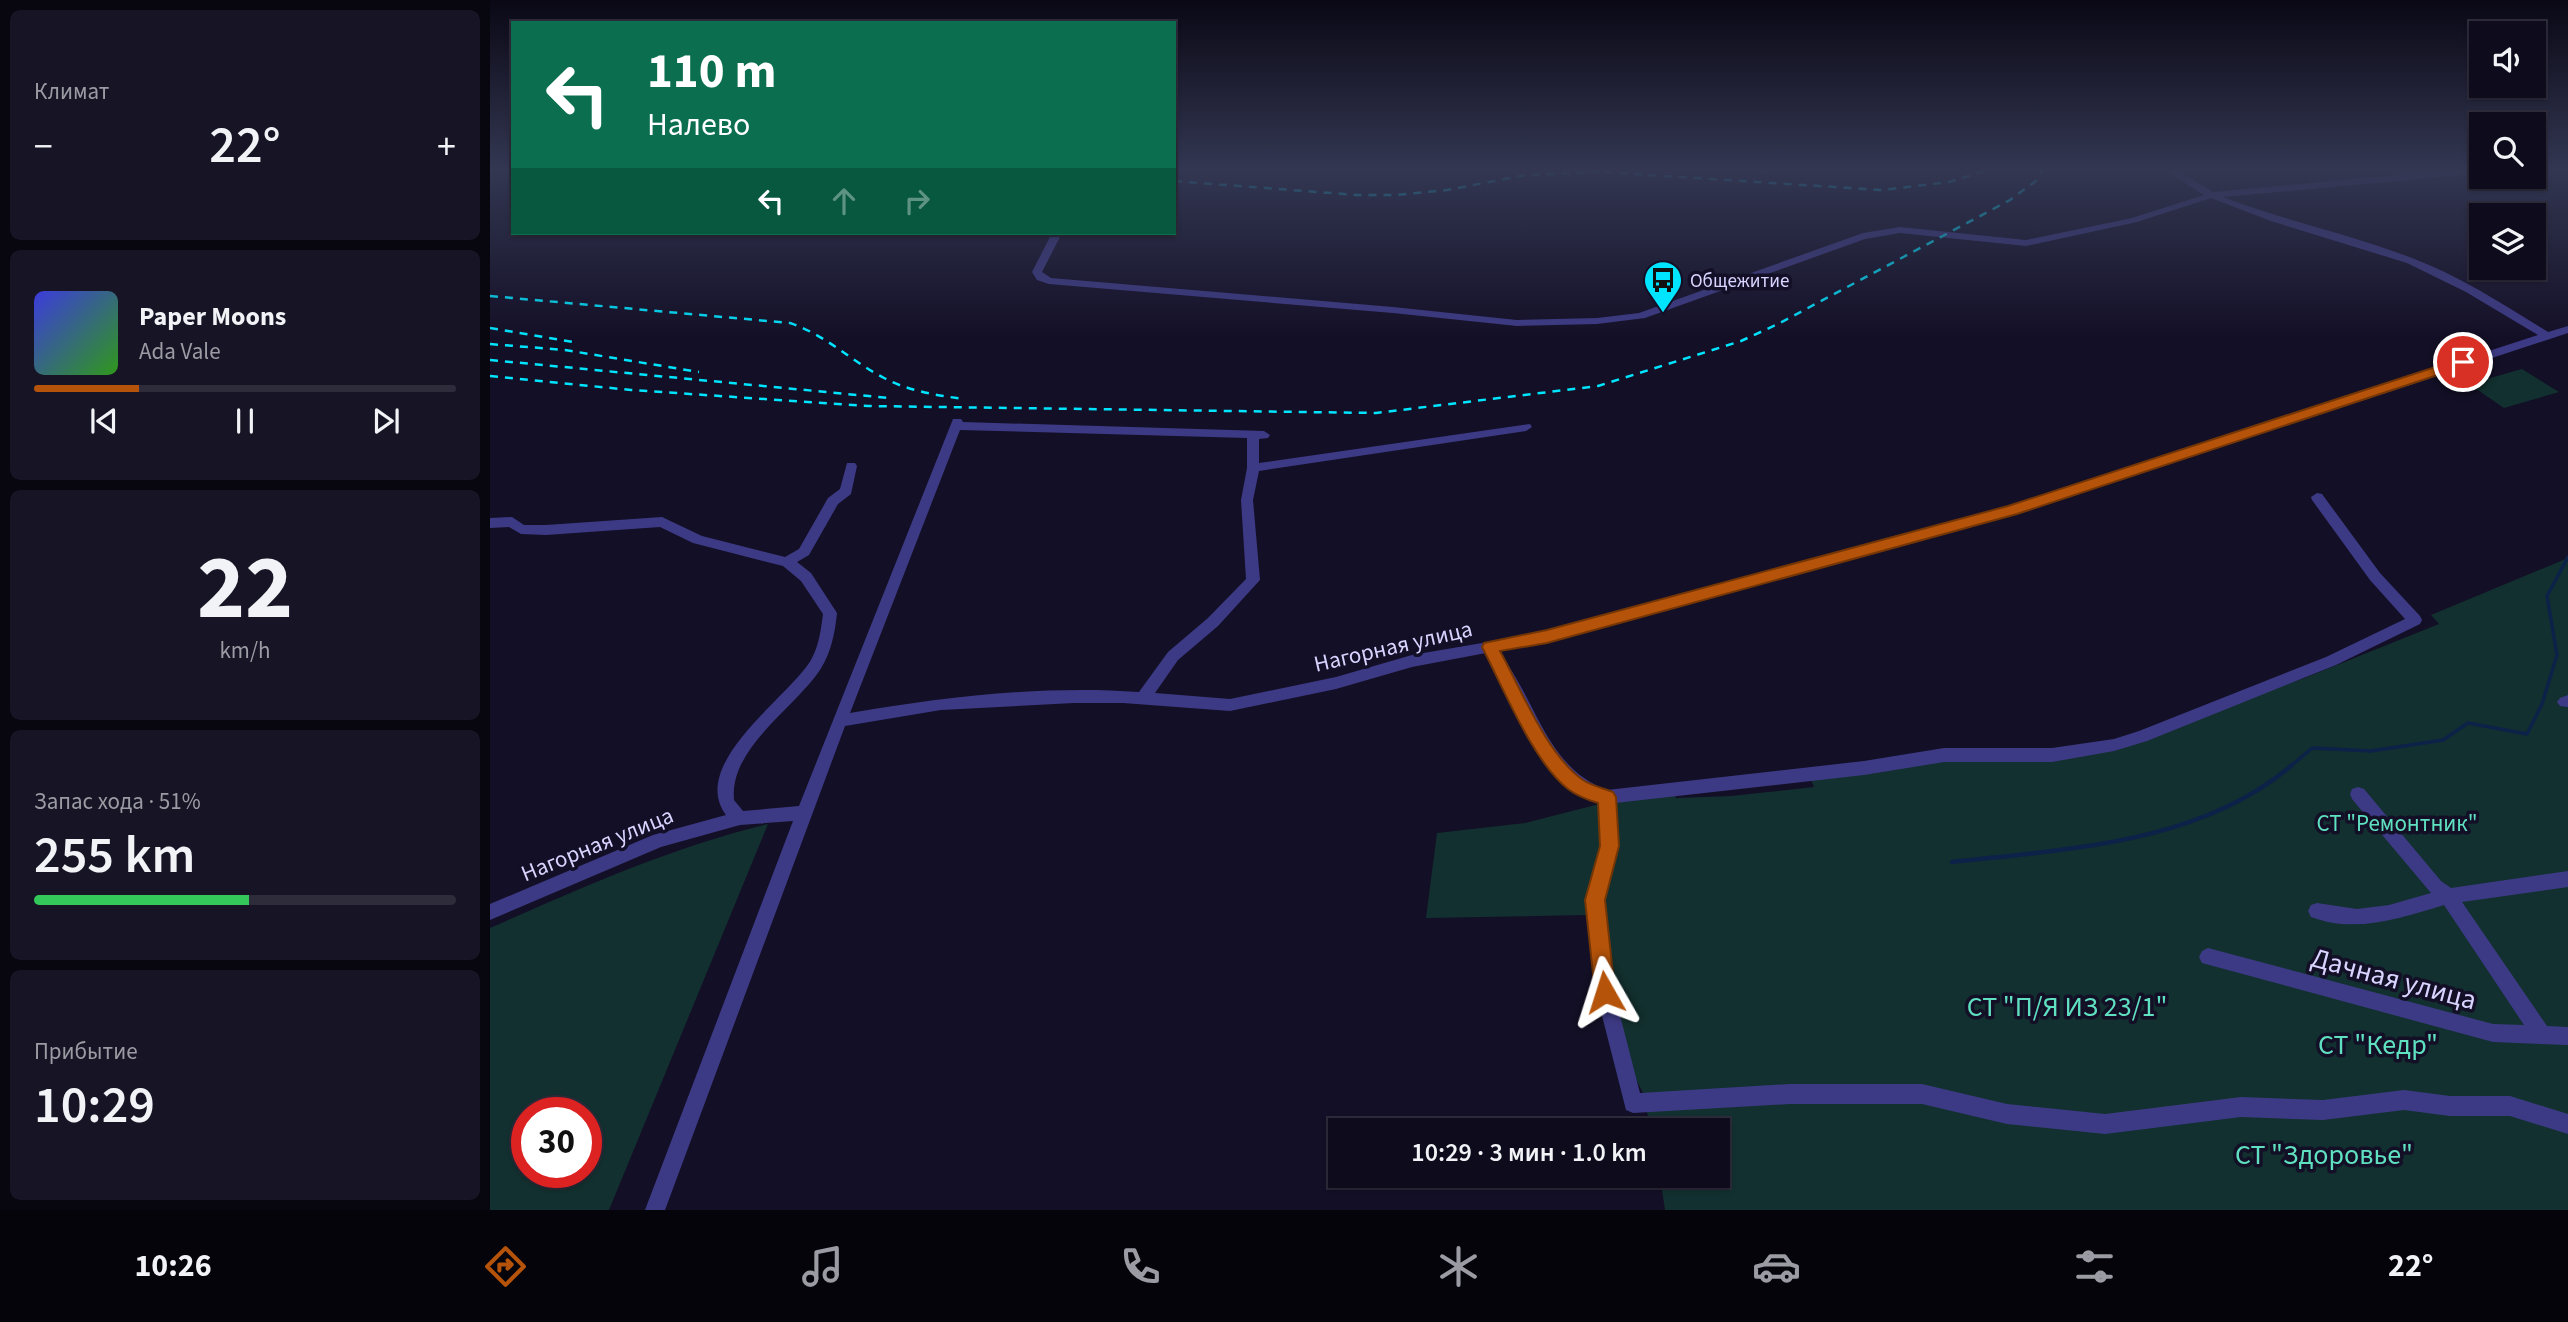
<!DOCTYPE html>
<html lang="ru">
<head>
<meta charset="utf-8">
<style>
	:root { --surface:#0e0b1c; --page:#171425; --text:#f1f3f6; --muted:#9b9ba3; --line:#2e2b3b; --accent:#b45309 }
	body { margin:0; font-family:"Source Sans 3",sans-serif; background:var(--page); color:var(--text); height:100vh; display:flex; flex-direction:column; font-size:26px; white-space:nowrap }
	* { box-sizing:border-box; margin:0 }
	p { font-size:23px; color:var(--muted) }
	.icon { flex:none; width:38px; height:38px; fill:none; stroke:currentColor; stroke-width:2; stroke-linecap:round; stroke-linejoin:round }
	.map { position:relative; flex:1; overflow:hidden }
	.drawer { display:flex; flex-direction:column; gap:10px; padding:10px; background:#08060f; width:490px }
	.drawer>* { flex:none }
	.hud { position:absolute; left:21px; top:21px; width:665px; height:214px; border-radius:0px; box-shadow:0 2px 5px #0004,0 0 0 2px var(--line); background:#0b6e4f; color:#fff; overflow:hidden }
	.fabs { position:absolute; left:1979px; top:21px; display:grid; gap:14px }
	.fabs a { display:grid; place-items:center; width:77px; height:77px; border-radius:0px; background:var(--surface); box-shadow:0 2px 5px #0004,0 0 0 2px var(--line); font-size:35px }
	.speed { position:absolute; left:21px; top:1097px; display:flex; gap:14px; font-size:35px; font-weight:700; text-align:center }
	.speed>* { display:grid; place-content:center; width:91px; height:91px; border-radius:50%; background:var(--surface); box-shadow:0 2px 5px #0004,0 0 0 2px var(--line); line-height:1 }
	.speed .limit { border:10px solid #d22; background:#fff; color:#111 }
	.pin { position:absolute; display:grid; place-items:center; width:60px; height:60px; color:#fff; margin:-30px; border:4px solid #fff; border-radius:50%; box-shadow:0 2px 7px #0007 }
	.me { position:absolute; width:77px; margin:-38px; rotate:354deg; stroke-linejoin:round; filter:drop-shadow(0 0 5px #0008) }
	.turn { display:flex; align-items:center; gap:24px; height:147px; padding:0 21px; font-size:32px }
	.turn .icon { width:91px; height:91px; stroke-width:2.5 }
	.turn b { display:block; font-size:49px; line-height:60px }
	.lanes { display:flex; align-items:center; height:66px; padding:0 21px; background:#0003; justify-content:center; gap:35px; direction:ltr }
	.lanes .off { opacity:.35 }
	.big { font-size:52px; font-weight:600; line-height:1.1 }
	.drawer .tile { flex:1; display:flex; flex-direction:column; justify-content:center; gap:10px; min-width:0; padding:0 24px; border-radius:10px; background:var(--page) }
	.drawer .dial { align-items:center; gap:0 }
	.dial b { font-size:91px; line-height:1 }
	.song { display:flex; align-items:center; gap:21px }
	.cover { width:84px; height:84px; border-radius:10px; background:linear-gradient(135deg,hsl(240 70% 55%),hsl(110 70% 35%)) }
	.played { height:7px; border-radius:4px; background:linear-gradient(90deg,var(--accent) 25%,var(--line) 25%) }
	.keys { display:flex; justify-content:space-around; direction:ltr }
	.heat { display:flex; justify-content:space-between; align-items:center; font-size:38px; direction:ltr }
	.charge { height:10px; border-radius:5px; background:linear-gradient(90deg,#34c759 51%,var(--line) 0) }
	.trip { position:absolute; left:838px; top:1118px; width:402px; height:70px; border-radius:0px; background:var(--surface); box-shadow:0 2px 5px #0004,0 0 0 2px var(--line); font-weight:600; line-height:70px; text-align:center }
	.tabs { display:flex; height:112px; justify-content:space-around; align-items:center; background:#06040b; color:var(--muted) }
	.tabs .icon { width:49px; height:49px }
	.tabs .selected { color:var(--accent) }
	.tabs b { font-size:32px; color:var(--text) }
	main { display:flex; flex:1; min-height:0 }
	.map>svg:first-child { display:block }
	.green { fill:#12302f; fill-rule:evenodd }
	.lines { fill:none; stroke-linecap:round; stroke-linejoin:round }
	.stream-far1 { stroke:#0c2248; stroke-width:3.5 }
	.stream { stroke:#0c2248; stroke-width:4.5 }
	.minor { fill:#3d3a85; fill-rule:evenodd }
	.rail { stroke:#00e5ff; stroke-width:2.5; stroke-dasharray:8 7; stroke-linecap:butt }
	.route { fill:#b45309; stroke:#753606; stroke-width:2 }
	.labels { text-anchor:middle; stroke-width:7; stroke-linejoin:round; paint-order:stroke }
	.far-poi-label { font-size:19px; fill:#d9d4ff; stroke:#130f26; text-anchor:start }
	.street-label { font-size:23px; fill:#d9d4ff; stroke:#130f26 }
	.park-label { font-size:23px; fill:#5fe0c0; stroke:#130f26 }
	.near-street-label { font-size:28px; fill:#d9d4ff; stroke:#130f26 }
	.near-park-label { font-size:28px; fill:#5fe0c0; stroke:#130f26 }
</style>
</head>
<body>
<main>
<section class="drawer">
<div class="tile"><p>Климат</p>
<div class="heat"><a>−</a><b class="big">22°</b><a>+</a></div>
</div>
<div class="tile">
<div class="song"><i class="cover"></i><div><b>Paper Moons</b><p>Ada Vale</p></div></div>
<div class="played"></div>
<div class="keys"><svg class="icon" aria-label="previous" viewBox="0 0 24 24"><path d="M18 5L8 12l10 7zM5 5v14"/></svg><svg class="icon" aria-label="pause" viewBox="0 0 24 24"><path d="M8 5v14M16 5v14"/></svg><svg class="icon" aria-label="next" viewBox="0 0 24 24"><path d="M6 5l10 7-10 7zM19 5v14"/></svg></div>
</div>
<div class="tile dial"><b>22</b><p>km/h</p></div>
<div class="tile"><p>Запас хода · 51%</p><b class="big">255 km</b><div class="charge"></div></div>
<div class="tile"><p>Прибытие</p><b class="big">10:29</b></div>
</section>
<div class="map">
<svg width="2078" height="1210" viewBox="0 0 2078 1210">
	<rect width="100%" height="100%" fill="#130f26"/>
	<!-- green -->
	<path class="green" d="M2032,369l37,23 -55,16 -35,-24z
		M2078,558v652h-903l-5,-34h58v-46h-67l-8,-37 -17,-34 -19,-107 -19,-37 -162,3 11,-85 88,-10 86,-22 63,-9 2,6 55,-2 83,-9 -4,-10 126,-19 144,-5 222,-74 137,-55 -8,-9z
		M278,824l-159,386h-119v-282c91,-40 182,-81 278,-104zM37,1113h59v59h-59z"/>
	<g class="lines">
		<!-- stream-far1 -->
		<path class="stream-far1" d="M1800,767l22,-19 59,3 72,-11 25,-17 59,11 15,-30 15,-49 -10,-59 21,-39"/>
		<!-- stream -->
		<path class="stream" d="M1462,862c115,-13 248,-18 340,-97"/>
		<!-- minor -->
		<path class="minor" d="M1673,169h11l39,23 246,-23h23v4l-259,24c62,24 127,37 189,61 48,18 92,47 136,74l20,-6v7l-551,181 -470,128 -47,9c9,16 19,31 27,47 20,39 37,76 80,92l257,-29 80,-13h108l62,-9 25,-8 187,-74 79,-38 -35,-39 -58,-80 -1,-3 6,-4 5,1 58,79 40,43 2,4 -2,4 -84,41 -189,76 -33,10 -62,11h-108l-80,13 -249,28 3,43 -14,54 10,92 26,101 150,-9h132l85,20 98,10 136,-17 82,3 81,-10 46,6h60l58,18v20l-58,-18h-60l-46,-6 -81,10 -82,-3 -136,17 -98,-10 -85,-20h-132l-157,9 -7,-3 -30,-118 -10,-92 16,-54 -3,-45 -29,-14 -23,-23 -61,-111 -74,14 -76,22 -106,22 -107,-8h-49l-133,7 -96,16 -180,484h-20l148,-389 -53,4 -79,22 -171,73v-16l163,-69 73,-20c-38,-51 62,-117 85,-155 8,-14 10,-31 12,-46l-22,-33 -18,-15 -90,-23 -33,-16 -114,8 -25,-1 -12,-7 -19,1v-10l22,-1 12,8h22l116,-8 40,19 83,21 14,-8 29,-51 12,-9 7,-26h8l2,3 -6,28 -13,10 -29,51 -12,7 14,11 26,40c-2,20 -6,40 -17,57 -26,39 -91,78 -86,130l9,11 56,-5 154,-387h8l2,3 301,9 6,4 -2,3 -9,1v24l271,-39 2,3 -6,4 -267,40 -6,29 7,80 -42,46 -40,34 -23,33 75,6 106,-22 76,-22 135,-23 462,-125 529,-172 -72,-43 -59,-29 -136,-42 -60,-23 -74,24 -111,24 -126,-13 -35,6 -220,79 -48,6 -80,2 -124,-13 -344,-29 -12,-4 -5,-8 20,-39h10l-20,39 9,6 342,29 124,13 80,-2 42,-5 224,-80 37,-6 126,13 106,-22 72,-23zM470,430l287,8v30l-6,32 5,79 -38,39 -40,34 -29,40c-96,-7 -195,5 -289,21z
			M2078,695v12l-8,-1 -3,-4 3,-4z
			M1868,787l6,2 77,92 10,7 117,-17v16l-106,15 85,124 21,1v18l-75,-3 -291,-79 -3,-6 3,-6 6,-3 285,76 31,1 -80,-120c-43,13 -88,29 -133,12l-3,-6 3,-6 6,-2 40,6 32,-4 42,-12 -79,-94 -2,-5 2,-5z"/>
		<!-- rail -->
		<path class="rail" d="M1270,169l13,5
			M1099,171l292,19 68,-8 43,-13
			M684,181l183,14h38l52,-5 79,-15 74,-3
			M0,296l300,27c36,12 61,38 94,55 24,13 52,17 79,21
			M0,328l83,14
			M0,344l75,6 134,22
			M0,360l399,38
			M0,376l141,14 237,16 508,7 222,-27 143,-45 37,-17 232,-124 27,-20 6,-11"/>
	</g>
	<!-- sky -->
	<linearGradient id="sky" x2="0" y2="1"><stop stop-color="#0a0815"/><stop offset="0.5" stop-color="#333752"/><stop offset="1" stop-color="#333752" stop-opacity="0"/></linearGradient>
	<rect width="2078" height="339" fill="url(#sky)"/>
	<!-- route -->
	<path class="route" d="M1973,358l5,1v6l-451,149 -470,129 -47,8c21,38 47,104 83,129 9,6 20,8 30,12l3,5 3,49 -14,54 10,92 -3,7 -7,3 -7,-3 -3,-7 -10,-92 15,-54 -2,-43c-10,-3 -21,-7 -30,-14 -35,-27 -65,-102 -86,-142l2,-4 63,-13 461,-124z"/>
	<!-- icons -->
	<defs>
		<symbol id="bus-pin" viewBox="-11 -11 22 30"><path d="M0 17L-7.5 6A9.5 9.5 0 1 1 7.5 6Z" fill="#00e5ff" stroke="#130f26"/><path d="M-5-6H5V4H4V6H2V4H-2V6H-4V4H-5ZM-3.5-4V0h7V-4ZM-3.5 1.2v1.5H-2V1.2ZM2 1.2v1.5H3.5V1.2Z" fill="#111"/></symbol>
	</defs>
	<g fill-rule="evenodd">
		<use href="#bus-pin" x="1151" y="258" width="44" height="60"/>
	</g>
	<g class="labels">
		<!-- far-poi labels -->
		<g class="far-poi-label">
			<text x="1200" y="287">Общежитие</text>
		</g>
		<!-- street labels -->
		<g class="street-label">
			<text transform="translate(903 646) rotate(-13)" y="8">Нагорная улица</text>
			<text transform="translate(107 844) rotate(-22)" y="8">Нагорная улица</text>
		</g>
		<!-- park labels -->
		<g class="park-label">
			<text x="1907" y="831">СТ "Ремонтник"</text>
		</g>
		<!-- near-street labels -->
		<g class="near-street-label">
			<text transform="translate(1904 978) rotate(15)" y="10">Дачная улица</text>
		</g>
		<!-- near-park labels -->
		<g class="near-park-label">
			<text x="1577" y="1016">СТ "П/Я ИЗ 23/1"</text>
			<text x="1888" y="1054">СТ "Кедр"</text>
			<text x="1834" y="1164">СТ "Здоровье"</text>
		</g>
	</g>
</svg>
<div class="fabs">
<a><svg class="icon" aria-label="sound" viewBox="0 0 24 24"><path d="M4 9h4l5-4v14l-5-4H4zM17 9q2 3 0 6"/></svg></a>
<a><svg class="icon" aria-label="search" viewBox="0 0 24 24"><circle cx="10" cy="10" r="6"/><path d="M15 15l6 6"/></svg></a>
<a><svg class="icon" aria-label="layers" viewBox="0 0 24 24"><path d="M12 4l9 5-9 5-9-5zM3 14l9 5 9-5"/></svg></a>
</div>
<div class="speed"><div class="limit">30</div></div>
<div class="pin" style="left:1973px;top:362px;background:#d93025"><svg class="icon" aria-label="arrive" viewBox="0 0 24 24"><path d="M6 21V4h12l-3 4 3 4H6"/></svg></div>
<svg class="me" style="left:1115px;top:992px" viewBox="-20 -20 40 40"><path d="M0-17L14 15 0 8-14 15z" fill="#b45309" stroke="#fff" stroke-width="4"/></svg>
<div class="trip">10:29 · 3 мин · 1.0 km</div>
<div class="hud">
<div class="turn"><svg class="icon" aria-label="left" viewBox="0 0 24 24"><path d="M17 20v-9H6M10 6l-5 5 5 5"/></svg><div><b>110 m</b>Налево</div></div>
<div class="lanes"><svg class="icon" aria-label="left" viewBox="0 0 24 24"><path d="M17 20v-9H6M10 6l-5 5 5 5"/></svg><svg class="icon off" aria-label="ahead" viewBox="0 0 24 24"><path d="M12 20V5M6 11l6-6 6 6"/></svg><svg class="icon off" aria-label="right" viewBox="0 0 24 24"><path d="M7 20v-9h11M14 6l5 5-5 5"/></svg></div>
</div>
</div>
</main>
<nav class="tabs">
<b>10:26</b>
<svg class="icon selected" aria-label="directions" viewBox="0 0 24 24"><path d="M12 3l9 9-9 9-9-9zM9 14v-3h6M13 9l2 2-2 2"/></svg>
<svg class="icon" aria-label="music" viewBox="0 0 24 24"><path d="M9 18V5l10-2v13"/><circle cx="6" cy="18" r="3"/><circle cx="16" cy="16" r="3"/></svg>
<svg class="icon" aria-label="phone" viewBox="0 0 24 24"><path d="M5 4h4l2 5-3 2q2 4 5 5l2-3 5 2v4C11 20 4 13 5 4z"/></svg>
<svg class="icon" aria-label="climate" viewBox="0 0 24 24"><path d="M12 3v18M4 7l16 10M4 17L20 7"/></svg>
<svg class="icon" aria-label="car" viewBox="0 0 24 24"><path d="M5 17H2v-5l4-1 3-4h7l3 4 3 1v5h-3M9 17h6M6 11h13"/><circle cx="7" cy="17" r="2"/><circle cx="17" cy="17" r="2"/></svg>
<svg class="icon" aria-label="filters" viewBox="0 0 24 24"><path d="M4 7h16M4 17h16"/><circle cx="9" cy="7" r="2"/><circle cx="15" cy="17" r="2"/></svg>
<b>22°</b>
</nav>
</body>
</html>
